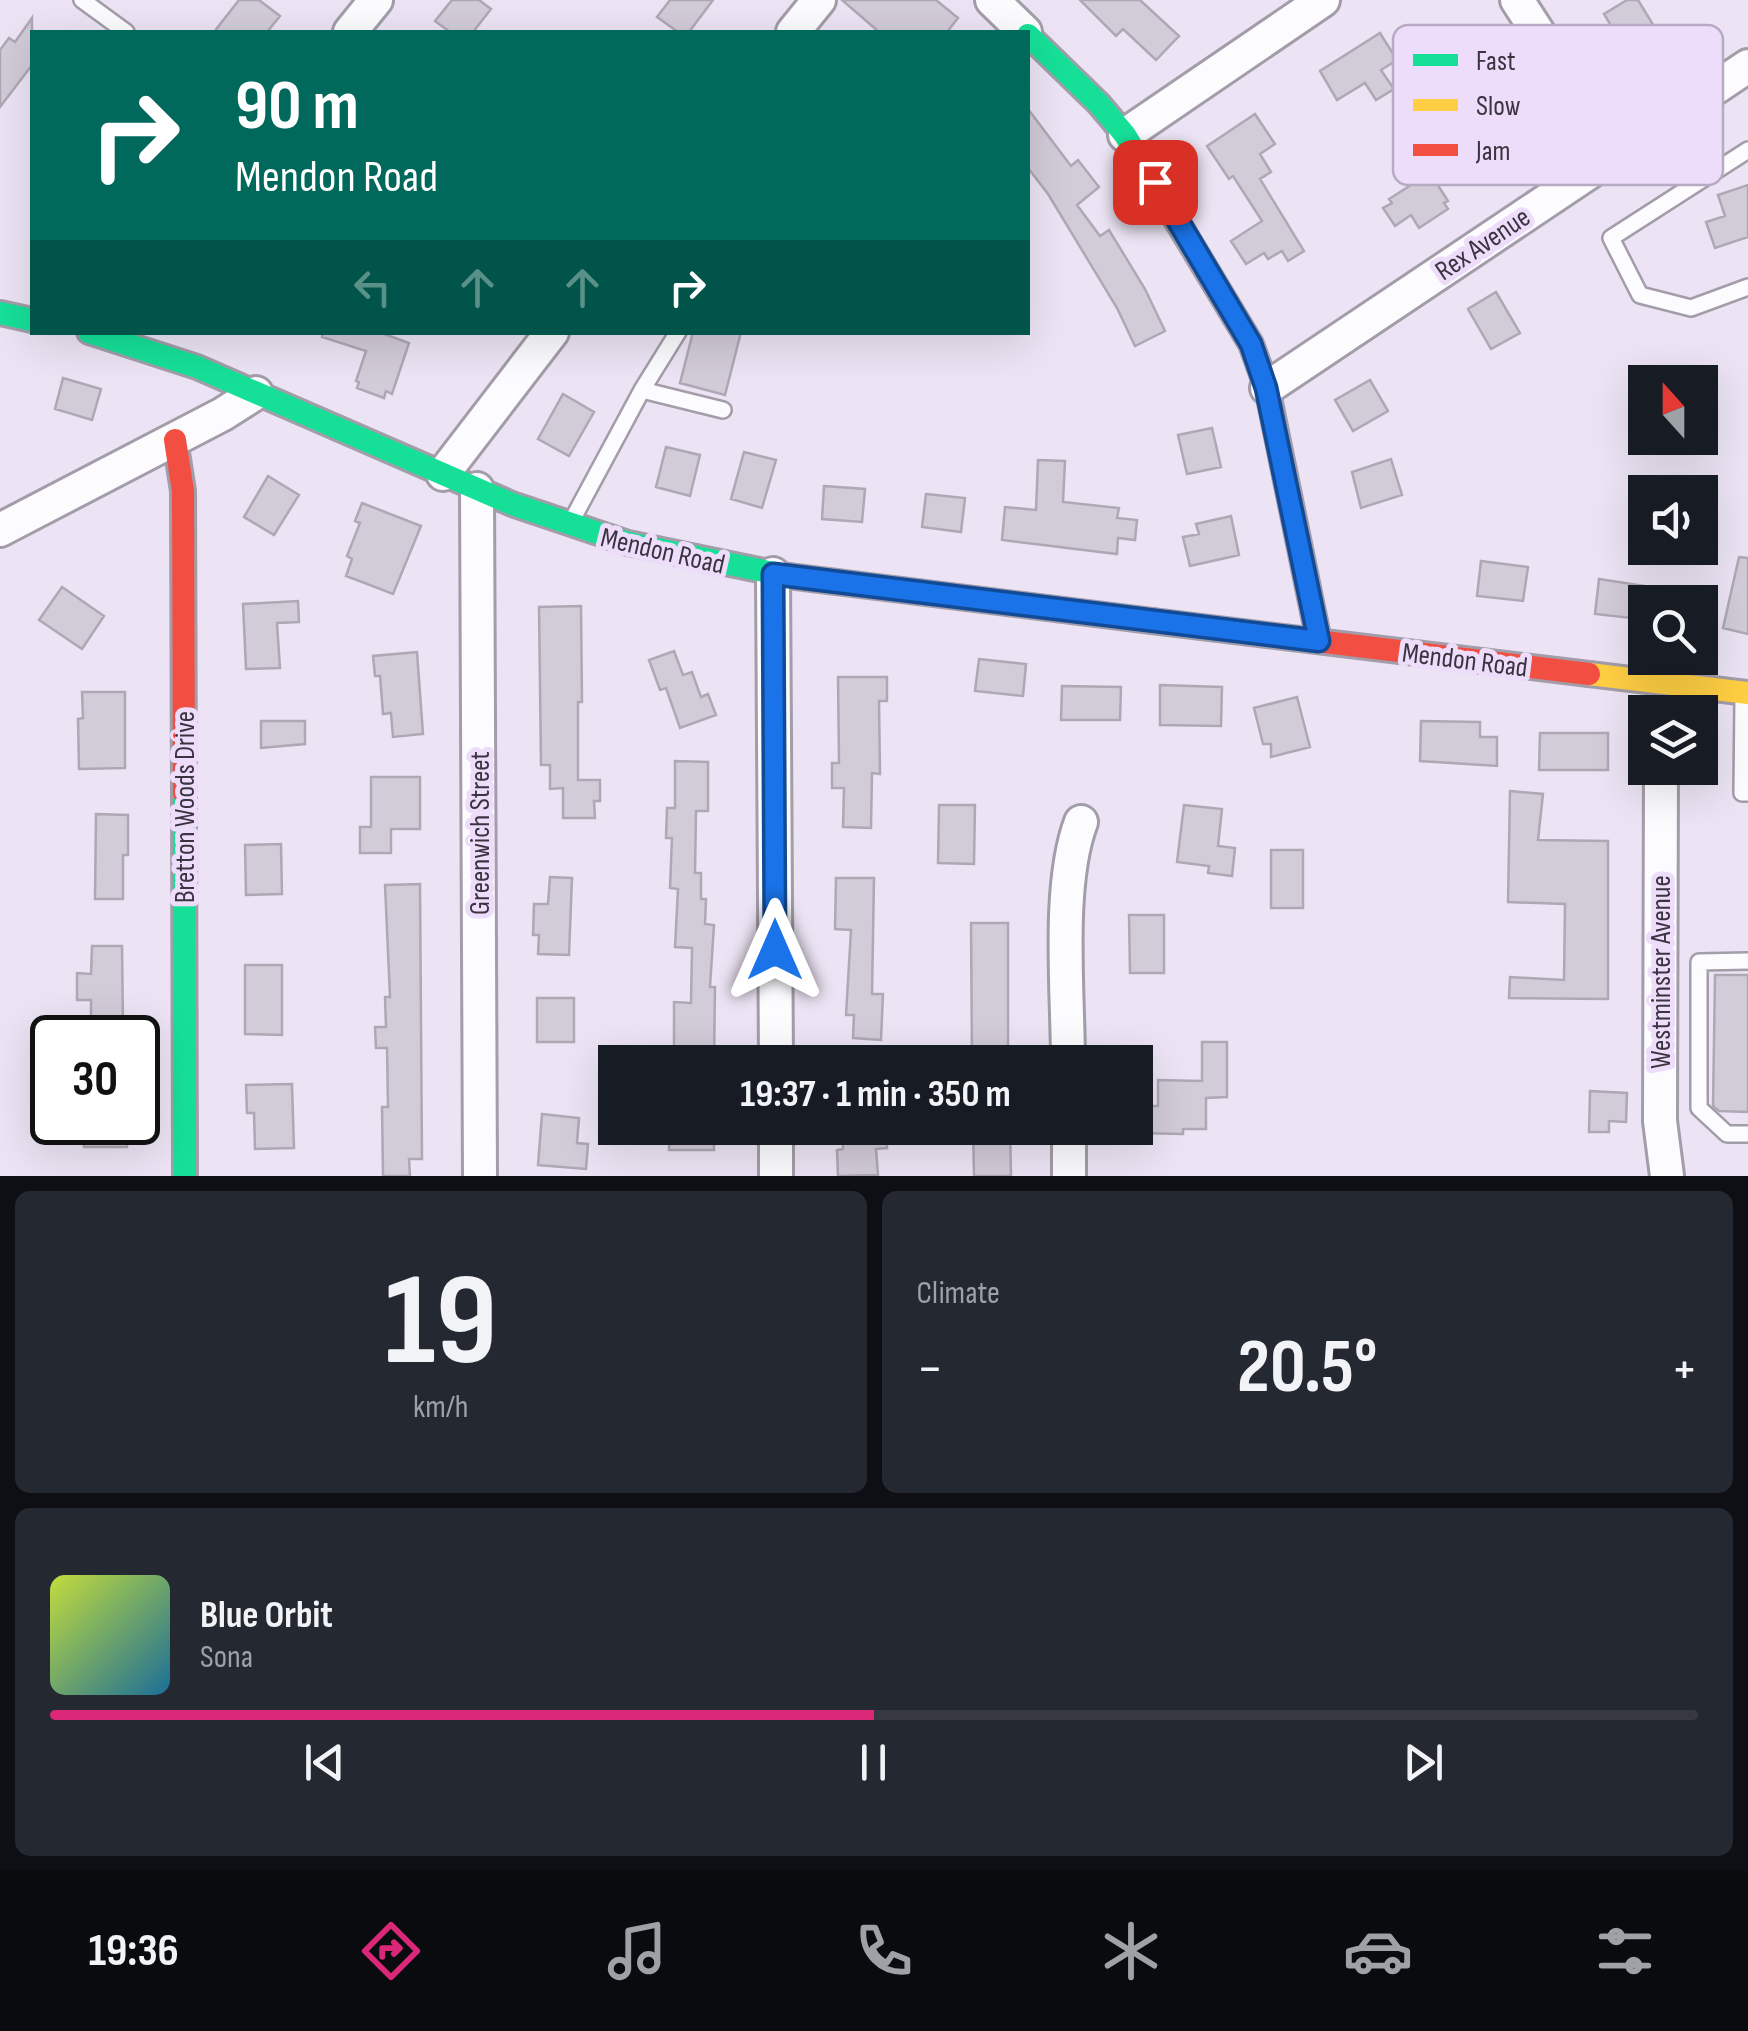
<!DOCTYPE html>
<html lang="en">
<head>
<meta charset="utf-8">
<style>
	:root { --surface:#171b24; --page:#242831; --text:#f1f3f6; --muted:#9ea1a6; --line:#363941; --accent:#db2777 }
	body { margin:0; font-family:"Sofia Sans Condensed",sans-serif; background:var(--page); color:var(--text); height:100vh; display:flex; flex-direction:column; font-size:38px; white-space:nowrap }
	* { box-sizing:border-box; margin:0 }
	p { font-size:32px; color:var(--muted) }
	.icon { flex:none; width:55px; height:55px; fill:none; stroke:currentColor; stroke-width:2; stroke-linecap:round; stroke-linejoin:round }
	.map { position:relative; height:1176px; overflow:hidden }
	.details { display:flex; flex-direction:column; gap:15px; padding:15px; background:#0d0f14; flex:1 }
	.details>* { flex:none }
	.hud { position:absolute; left:30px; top:30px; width:1000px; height:305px; border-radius:0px; box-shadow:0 10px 40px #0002; background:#00695c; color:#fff; overflow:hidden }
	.needle { width:65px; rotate:339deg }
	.fabs { position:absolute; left:1628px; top:365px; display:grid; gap:20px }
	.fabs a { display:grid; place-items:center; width:90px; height:90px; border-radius:0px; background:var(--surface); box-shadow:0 10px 40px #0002; font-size:50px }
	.speed { position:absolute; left:30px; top:1015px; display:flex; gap:20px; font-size:50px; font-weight:700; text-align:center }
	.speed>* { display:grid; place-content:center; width:130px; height:130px; border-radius:50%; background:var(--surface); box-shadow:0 10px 40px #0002; line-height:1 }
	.speed .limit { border:5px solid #111; border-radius:15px; background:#fff; color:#111 }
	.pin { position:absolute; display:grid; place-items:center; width:85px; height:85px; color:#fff; margin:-42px; border-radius:20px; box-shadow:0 5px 15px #0006 }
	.me { position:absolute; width:110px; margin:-55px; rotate:0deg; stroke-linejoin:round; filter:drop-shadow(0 0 8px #0008) }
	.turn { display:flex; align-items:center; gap:35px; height:210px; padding:0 40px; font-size:45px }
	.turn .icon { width:130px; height:130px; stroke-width:2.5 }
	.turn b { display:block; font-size:70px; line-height:85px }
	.lanes { display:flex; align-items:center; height:95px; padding:0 40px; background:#0003; justify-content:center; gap:50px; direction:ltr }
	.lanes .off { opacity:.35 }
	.big { font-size:75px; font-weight:700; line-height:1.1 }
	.details .card { flex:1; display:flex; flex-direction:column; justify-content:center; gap:15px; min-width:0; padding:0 35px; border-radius:15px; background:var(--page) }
	.details .dial { align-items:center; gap:0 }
	.dial b { font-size:130px; line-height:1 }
	.song { display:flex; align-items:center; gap:30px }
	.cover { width:120px; height:120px; border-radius:15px; background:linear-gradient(135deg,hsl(70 70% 55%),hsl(200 70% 35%)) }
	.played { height:10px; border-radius:5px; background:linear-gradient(90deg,var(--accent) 50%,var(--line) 50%) }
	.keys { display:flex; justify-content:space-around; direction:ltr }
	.heat { display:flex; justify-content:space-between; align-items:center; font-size:55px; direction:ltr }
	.details .tiles { flex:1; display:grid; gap:15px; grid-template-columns:1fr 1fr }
	.card:last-child { grid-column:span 2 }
	.trip { position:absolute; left:598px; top:1045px; width:555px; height:100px; border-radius:0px; background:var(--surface); box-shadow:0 10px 40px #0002; font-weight:700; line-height:100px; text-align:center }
	.menu { display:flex; height:160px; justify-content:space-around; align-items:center; background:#090b0e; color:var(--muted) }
	.menu .icon { width:70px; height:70px }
	.menu .on { color:var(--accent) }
	.menu b { font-size:45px; color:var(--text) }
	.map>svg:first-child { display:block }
	.building { fill:#d2cbd8; stroke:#aea8b4; stroke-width:2.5 }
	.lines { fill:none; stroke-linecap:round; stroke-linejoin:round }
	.lane-casing { stroke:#a39ca9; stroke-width:20 }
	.street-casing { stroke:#a39ca9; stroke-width:38 }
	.fast-casing { stroke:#a39ca9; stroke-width:28 }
	.slow-casing { stroke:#a39ca9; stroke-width:28 }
	.jam-casing { stroke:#a39ca9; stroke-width:28 }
	.lane { stroke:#fcfbfd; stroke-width:15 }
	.street { stroke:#fcfbfd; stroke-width:32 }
	.fast { stroke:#16e098; stroke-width:22 }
	.slow { stroke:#ffcf43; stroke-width:22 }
	.jam { stroke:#f24e42; stroke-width:22 }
	.route-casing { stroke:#114b97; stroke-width:25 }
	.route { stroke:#1a73e8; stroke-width:18 }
	.labels { text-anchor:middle; stroke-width:10; stroke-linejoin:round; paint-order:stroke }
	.street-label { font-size:28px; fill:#3a3440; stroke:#edddfb }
	.key { fill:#edddfb; stroke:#b7aac3; stroke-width:2.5 }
	.key-label { font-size:28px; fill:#3a3440 }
</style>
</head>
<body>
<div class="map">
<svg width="1748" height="1176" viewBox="0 0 1748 1176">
	<rect width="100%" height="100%" fill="#ece4f4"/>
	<!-- building -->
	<path class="building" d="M239,0h20l21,16 -13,16h-53z
		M452,0h27l12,9 -18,23h-23l-15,-11z
		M670,0h43l-24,32h-11l-21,-15z
		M842,0h94l22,18 -11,14h-68z
		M1080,0h60l39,36 -23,24 -33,-31 -7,7z
		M1627,0h11l25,41 -29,23 -30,-50z
		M32,18v47l-32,42v-57l9,-12 6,4z
		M1380,33l17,27 -16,10 13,19 -18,11 -11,-17 -28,17 -17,-29z
		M1028,109l43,57 7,-6 21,27 -22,18 23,31 9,-6 36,59 20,42 -30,15 -18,-38 -69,-114 -20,-26z
		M1255,114l20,30 -15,10 11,18 -11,7 44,72 -16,10 -6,-10 -14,8 -4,-6 -18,11 -15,-23 31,-20 -29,-45 -4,3 -22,-33z
		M1430,173l18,28 -4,2 4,6 -29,19 -8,-13 -16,11 -12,-18 9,-5 -3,-4z
		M1748,185v52l-33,11 -9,-26 19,-6 -7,-21z
		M1496,292l24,41 -29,16 -23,-40z
		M323,332h56l30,11 -17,51 -6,-3 -2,7 -27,-10 2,-6 -3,-1 10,-30 -44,-14z
		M693,332h48l-16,63 -45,-12z
		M63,378l38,11 -9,31 -37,-11z
		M1370,380l18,31 -35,20 -18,-31z
		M563,394l31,18 -25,44 -31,-17z
		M1212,428l9,39 -34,7 -9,-39z
		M666,447l34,8 -10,41 -34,-9z
		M744,452l32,8 -14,48 -31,-9z
		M1391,459l11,36 -41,13 -9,-36z
		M1038,460l27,1 -2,41 56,6 -2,10 20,2 -2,20 -17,-2 -1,16 -115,-14 3,-33 31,3z
		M268,476l31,19 -25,40 -30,-18z
		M824,486l41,3 -3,33 -40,-3z
		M926,494l39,4 -4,34 -39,-5z
		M362,503l59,23 -28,68 -47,-18 6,-17 -5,-3 13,-33 -5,-2z
		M1231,516l8,39 -49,11 -7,-29 16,-3 -3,-10z
		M1739,557l9,1v76l-25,-6z
		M1481,561l47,6 -5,34 -46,-5z
		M1599,579l46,7v28l-13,-2 -1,6 -36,-4z
		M62,587l42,29 -22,33 -43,-29z
		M298,601l1,21 -22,1 3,45 -34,1 -3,-65z
		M581,606l1,96h-4v78h22v21h-6l1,17h-32v-30l-13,1v-24h-9l-2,-158z
		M674,651l9,24 9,-3 9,25 7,-3 8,21 -36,13 -14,-40 -6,2 -11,-30z
		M417,652l6,82 -30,3 -2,-24 -8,1 -3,-38h-5l-2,-20z
		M979,659l47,5 -3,32 -48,-5z
		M838,677h49v24h-8l1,73 -8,-1 -1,55 -28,-1 1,-39h-12v-25h7z
		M1160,685l62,2 -1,39 -61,-1z
		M1062,686l59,1 -1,33h-59z
		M82,692h43v76l-46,1 -1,-50 5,-1z
		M1297,697l13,50 -39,10v-13h-8l-9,-36z
		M261,721h44v23l-44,4z
		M1421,721l59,1v15h17v29l-77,-5z
		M1540,733h68v37h-69z
		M675,761l33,1v49h-12l-1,62h6v26h5l-1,25 9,1 -4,62h5l-1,75h-40v-60l17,1 1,-55 -17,-1 3,-58 -8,-1 2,-50h-6l1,-30h8z
		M371,777h49v52h-29v24h-31v-26h11z
		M1510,791l33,3 -5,46 70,1v158l-99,-1 1,-21 54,3 1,-76 -57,-2z
		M939,805h36l-1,59 -36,-1z
		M1184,805l38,4 -4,37 17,2 -3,28 -24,-3 1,-7 -32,-4z
		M96,814l32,1v40h-5v44h-28z
		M281,844l1,50 -36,1 -1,-50z
		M1271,850h32v58h-32z
		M550,877l22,1 -3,77 -31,-1 1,-19h-6l1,-31h14z
		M836,878h38l-2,116h11l-2,46 -28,-2 1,-23h-8l5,-85 -16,-1z
		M420,884l2,275h-13l1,17h-27l-1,-69h6l-1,-59h-11l-1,-21h11l-1,-30h5l-5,-112z
		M1129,915h35v58h-34z
		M971,923h37v139h-36z
		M92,946h30l1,78 -32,-1v-23h-14v-27l14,1z
		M245,965h37v70l-37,-1z
		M1715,975h33v137l-29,-1 -6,-5z
		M537,998h37v44h-37z
		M1202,1042h25v55l-21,1v31h-23v5l-48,-1v-27h23v-26l44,1z
		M292,1084l2,64 -39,1 -1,-36h-7l-1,-28z
		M1590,1091l37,2 -1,29 -17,-1v11h-20z
		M542,1114l37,4 -2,25 11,1 -2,25 -48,-4z
		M84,1122h43v25h-43z
		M670,1128h44v22h-45z
		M842,1128h44l1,20 -11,1 2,26 -40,1 -1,-26 6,-1z
		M973,1128h37l1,48h-37z"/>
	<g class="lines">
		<defs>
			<path id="lane" d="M82,0l44,32
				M1748,150l-137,88 29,57 51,13 57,-21
				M642,390l81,20
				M571,522l71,-132 36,-58
				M1743,696l-1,97h6
				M1748,961l-49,1v146l28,26h21"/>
			<path id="street" d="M992,0l33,32
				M1517,0l99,153
				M350,32l26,-32
				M793,32l26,-32
				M1125,135l198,-135
				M1267,388l481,-322
				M443,474l109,-142
				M477,489l3,687
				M0,530l223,-116 33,-21
				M773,574l3,488
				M1661,768l-1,353 7,55
				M1068,1062c0,-69 -11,-177 13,-240
				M776,1128v48
				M1069,1128v48"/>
			<path id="fast" d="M1028,35l71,69 26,31 126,209 16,44 52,253
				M0,313l32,7
				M89,332l108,35 315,137 116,39 160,33 364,45
				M184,793l1,383"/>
			<path id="slow" d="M1589,674l159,19"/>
			<path id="jam" d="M175,440l8,51 1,302
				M1152,621l437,53"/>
		</defs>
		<!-- lane casing -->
		<use href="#lane" class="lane-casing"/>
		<!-- street casing -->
		<use href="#street" class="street-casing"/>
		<!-- fast casing -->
		<use href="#fast" class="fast-casing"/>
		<!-- slow casing -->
		<use href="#slow" class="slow-casing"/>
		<!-- jam casing -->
		<use href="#jam" class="jam-casing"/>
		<!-- lane -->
		<use href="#lane" class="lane"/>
		<!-- street -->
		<use href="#street" class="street"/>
		<!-- fast -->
		<use href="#fast" class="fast"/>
		<!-- slow -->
		<use href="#slow" class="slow"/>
		<!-- jam -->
		<use href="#jam" class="jam"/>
	</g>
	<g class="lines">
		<defs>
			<path id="route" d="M775,950l-2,-376 546,67 -53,-253 -15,-44 -96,-162"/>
		</defs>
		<!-- route casing -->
		<use href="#route" class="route-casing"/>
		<!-- route -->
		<use href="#route" class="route"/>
	</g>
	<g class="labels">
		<!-- street labels -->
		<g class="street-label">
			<text transform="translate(1482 243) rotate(-34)" y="10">Rex Avenue</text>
			<text transform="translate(663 550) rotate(13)" y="10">Mendon Road</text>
			<text transform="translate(1465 659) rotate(7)" y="10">Mendon Road</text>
			<text transform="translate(184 807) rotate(-90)" y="10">Bretton Woods Drive</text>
			<text transform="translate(479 833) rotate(-90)" y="10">Greenwich Street</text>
			<text transform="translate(1660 972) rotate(-90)" y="10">Westminster Avenue</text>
		</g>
	</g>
	<!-- legend -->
	<rect x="1393" y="25" width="330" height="160" rx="15" class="key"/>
	<rect x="1413" y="54" width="45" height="12" fill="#16e098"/>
	<rect x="1413" y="99" width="45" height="12" fill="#ffcf43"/>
	<rect x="1413" y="144" width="45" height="12" fill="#f24e42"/>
	<g class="key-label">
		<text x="1476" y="70">Fast</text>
		<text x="1476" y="115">Slow</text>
		<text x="1476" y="160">Jam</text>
	</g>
</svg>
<div class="fabs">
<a><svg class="needle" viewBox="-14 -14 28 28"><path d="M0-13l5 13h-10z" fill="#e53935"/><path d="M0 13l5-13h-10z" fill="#9ea1a6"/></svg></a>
<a><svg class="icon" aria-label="sound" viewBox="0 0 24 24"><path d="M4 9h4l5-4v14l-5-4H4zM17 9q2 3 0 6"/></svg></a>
<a><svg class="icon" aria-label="search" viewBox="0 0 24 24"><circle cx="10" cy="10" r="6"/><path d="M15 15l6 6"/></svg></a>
<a><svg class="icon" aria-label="layers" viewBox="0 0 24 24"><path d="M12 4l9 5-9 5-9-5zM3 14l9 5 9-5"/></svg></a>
</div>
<div class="speed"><div class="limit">30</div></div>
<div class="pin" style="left:1155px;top:182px;background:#d93025"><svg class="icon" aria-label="arrive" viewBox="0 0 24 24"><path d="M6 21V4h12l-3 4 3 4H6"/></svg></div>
<svg class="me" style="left:775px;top:950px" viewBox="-20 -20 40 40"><path d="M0-17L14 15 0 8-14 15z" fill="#1a73e8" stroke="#fff" stroke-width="4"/></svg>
<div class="trip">19:37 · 1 min · 350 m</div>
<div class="hud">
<div class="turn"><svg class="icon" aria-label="right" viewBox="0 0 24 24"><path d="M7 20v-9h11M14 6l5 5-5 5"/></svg><div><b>90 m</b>Mendon Road</div></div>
<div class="lanes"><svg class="icon off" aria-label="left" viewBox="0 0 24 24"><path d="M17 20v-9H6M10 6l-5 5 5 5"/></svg><svg class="icon off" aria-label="ahead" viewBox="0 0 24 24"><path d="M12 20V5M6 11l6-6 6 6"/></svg><svg class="icon off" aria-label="ahead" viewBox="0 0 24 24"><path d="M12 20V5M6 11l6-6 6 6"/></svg><svg class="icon" aria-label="right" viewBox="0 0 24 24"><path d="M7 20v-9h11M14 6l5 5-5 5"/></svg></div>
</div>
</div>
<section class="details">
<div class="tiles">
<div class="card dial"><b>19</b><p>km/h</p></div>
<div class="card"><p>Climate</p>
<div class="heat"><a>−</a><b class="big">20.5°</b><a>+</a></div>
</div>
<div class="card">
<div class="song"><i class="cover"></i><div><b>Blue Orbit</b><p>Sona</p></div></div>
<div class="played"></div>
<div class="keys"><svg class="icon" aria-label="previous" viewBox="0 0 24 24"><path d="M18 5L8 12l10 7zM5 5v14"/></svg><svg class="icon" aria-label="pause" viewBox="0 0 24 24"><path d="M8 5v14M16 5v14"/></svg><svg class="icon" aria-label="next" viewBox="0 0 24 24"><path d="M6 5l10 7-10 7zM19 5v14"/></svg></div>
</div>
</div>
</section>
<nav class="menu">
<b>19:36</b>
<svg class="icon on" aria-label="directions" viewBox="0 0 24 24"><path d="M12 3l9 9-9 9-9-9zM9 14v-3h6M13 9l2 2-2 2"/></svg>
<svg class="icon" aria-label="music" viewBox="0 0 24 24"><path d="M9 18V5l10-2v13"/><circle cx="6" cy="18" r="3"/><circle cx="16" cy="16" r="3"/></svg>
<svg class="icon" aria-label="phone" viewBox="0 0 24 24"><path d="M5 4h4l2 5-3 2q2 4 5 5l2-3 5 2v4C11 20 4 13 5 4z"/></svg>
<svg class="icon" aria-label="climate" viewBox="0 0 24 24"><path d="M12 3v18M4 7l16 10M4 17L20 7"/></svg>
<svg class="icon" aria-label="car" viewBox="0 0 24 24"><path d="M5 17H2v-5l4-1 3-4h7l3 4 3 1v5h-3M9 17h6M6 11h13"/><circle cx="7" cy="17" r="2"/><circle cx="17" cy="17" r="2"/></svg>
<svg class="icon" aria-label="filters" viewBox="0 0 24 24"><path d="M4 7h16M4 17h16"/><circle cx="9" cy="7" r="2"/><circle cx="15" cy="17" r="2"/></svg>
</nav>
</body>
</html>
